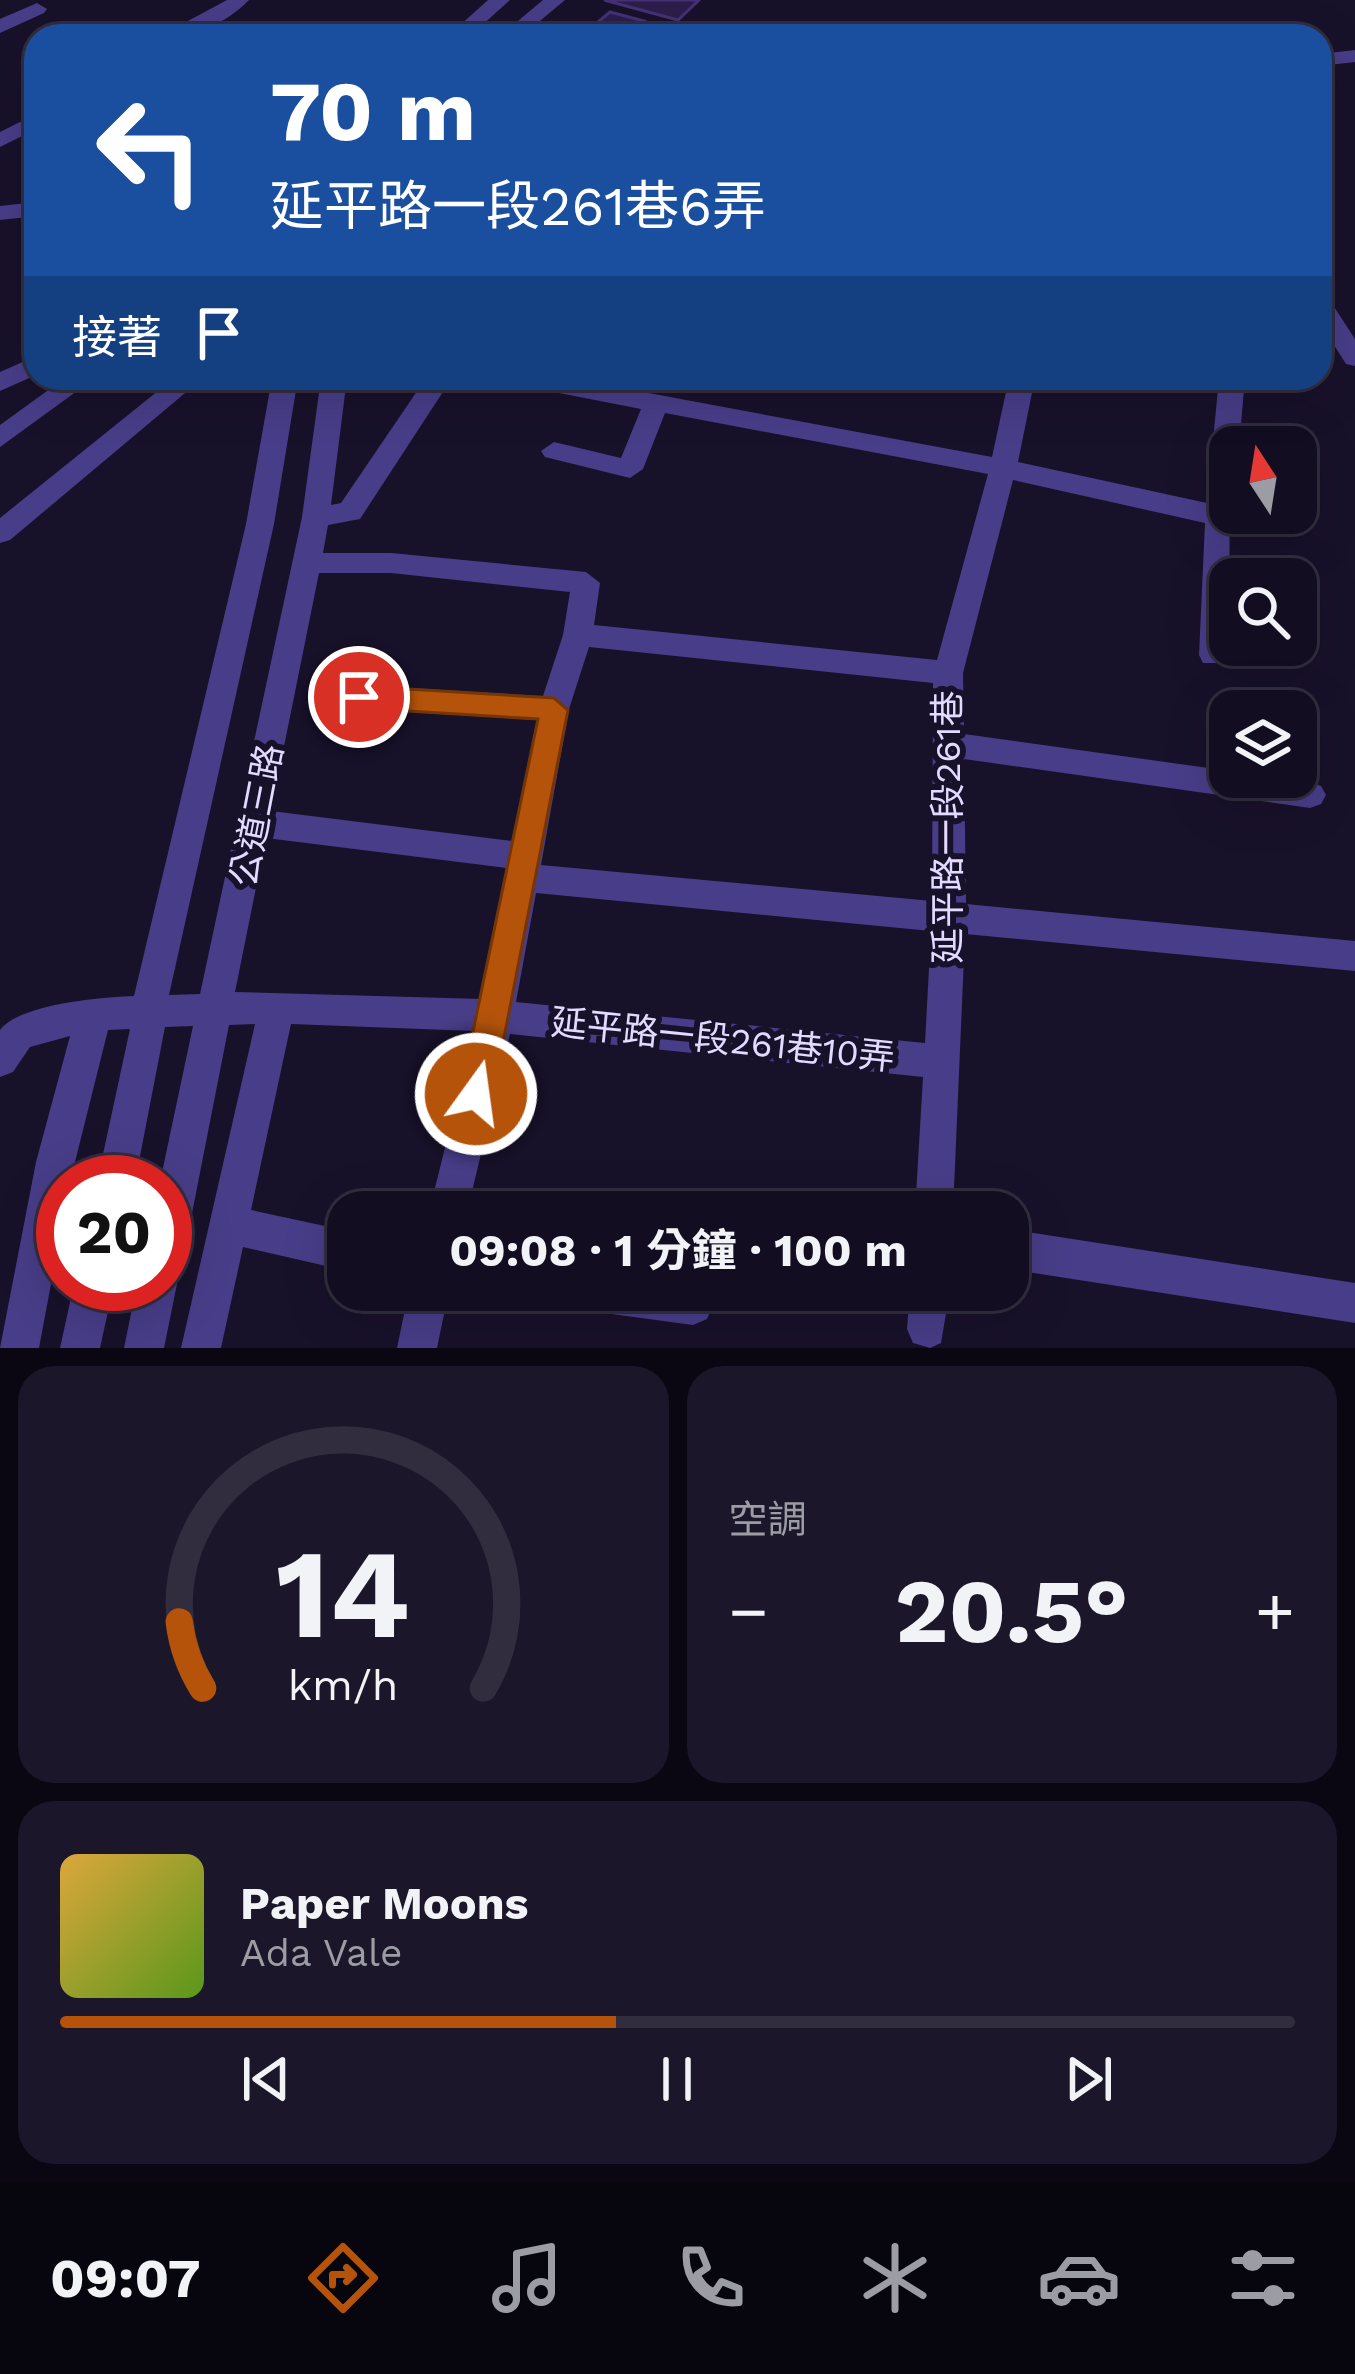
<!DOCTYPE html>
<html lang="zh-TW">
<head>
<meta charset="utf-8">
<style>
	:root { --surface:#120d20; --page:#1b1629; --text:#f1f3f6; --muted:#9c9ca5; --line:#312d3e; --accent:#b45309 }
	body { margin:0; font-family:"Work Sans","Noto Sans TC",sans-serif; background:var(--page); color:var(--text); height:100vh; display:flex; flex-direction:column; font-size:45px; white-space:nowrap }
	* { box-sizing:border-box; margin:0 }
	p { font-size:39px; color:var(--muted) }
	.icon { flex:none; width:66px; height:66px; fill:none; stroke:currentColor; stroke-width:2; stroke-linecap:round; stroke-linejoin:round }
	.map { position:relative; height:1348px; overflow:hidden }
	.sheet { display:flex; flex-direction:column; gap:18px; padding:18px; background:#0a0712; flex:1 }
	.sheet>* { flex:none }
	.hud { position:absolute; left:24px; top:24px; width:1308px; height:366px; border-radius:36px; box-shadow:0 12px 48px #0002,0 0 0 3px var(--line); background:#1a4fa0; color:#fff; overflow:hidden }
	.needle { width:78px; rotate:348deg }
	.tools { position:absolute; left:1209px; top:426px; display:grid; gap:24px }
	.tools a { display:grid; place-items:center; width:108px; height:108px; border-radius:24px; background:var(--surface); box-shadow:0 12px 48px #0002,0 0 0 3px var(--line); font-size:60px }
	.speed { position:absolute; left:36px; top:1155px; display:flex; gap:24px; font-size:60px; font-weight:700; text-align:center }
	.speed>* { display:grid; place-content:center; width:156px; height:156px; border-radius:50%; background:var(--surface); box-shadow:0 12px 48px #0002,0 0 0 3px var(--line); line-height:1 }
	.speed .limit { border:18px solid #d22; background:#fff; color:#111 }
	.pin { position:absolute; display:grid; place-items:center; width:102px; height:102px; color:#fff; margin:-51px; border:6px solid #fff; border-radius:50%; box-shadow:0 3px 12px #0007 }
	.me { position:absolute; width:132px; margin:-66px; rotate:14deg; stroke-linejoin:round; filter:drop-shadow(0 0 9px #0008) }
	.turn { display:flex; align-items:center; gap:42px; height:252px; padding:0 48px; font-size:54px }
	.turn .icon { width:156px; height:156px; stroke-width:2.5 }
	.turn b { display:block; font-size:84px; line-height:102px }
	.then { display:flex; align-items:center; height:114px; padding:0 48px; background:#0003; gap:24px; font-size:45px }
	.big { font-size:90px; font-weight:700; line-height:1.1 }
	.sheet .card { flex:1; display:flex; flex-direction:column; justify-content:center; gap:18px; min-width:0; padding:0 42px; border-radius:36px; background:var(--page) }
	.sheet .dial { align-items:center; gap:0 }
	.dial svg { height:312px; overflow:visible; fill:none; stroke:var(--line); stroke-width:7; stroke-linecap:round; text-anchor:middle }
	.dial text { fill:var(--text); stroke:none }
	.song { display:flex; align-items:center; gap:36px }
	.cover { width:144px; height:144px; border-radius:18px; background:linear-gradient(135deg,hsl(40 70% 55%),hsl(90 70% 35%)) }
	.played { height:12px; border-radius:6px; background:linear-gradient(90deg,var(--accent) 45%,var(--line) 45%) }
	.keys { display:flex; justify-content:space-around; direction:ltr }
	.heat { display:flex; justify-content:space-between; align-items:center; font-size:66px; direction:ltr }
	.sheet .tiles { flex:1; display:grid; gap:18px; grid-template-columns:1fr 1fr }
	.card:last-child { grid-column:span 2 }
	.trip { position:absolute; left:327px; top:1191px; width:702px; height:120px; border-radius:36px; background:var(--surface); box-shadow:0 12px 48px #0002,0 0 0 3px var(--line); font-weight:700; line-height:120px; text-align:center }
	.dock { display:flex; height:192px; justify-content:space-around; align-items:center; background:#07050d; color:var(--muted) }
	.dock .icon { width:84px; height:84px }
	.dock .on { color:var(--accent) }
	.dock b { font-size:54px; color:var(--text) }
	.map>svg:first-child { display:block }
	.building { fill:#2c1d4b; stroke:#463076; stroke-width:3 }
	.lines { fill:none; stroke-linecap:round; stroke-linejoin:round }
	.minor { fill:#483d88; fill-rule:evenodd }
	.route { fill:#b45309; stroke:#753606; stroke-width:3 }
	.labels { text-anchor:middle; stroke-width:12; stroke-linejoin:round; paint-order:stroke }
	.street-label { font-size:36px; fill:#e3daff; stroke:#18112a }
</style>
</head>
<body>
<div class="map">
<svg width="1355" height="1348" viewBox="0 0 1355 1348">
	<rect width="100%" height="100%" fill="#18112a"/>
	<!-- building -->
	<path class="building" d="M604,0h95l-21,20z
		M610,12l34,9 -17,15h-46z
		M801,26l5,10 -101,-1z"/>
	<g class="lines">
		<!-- minor -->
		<path class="minor" d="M227,0h22c-24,25 -56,36 -89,36z
			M488,0h22l-40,36h-22z
			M543,0h22l-43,36h-22z
			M37,3l10,6 -3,4 -44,20v-14z
			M1355,50v12l-35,4v-12z
			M36,114v15l-36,18v-15z
			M36,202v14l-36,4v-14z
			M1320,296l9,3 26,40v27l-9,-2 -26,-41z
			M36,356v19l-36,16v-19z
			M65,378h30l-95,69v-22z
			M174,378h29l-193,162 -10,3v-25z
			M272,378h26l-24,146 -105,471 31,-1 102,-477 19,-139h26l-16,127 10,-2 85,-125h26l-92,141 -32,6 -5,28h68l195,19 14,11 -6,42 343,35 51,-186 -323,-61 -22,56 -13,9 -85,-21 -4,-6 13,-9 67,16 20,-49 -118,-23 -13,-8h58l424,79 17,-79h26l-17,84 189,41 12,-125h26l-6,69h-9l-1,208 -4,8h-22l-4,-8 6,-132 -192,-43 -50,193 1,61 266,37v6l80,5 11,4 5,9 -5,9 -11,4 -346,-49 2,145 389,37v30l-390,-37 -12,278h-38l8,-135 -413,-43 -43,178h-38l45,-181 -183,-7 -40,186 97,21v40l-105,-24 -22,101h-40l74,-324 -26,1 -44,224 -6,14 -13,5 11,16 -13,64h-40l13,-64h28v-102h-5l33,-156 -28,1 -30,155h-38l33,-153 -22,1 -38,152h-7v38l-24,128h-39l36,-186 34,-126 -40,11 -17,25 -13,5v-47c19,-26 103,-33 134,-34l112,-472zM319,573h72l179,19 -7,43 -20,61 -184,-11 -11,4 -4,8 4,8 11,4 178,11 -24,121 -242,-30zM589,647l344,36 -1,218 -391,-36 28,-156zM266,838l241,30 -25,131 -247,-7zM536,893l395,38 -6,112 -409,-41z
			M1008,1229l347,54v40l-347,-54z
			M74,1284h40l-14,64h-40z
			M409,1290h40l-12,58h-40z
			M562,1290h143l8,15 -6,14 -14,6 -111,-15 -14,-6z
			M910,1290h40l-9,53 -11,5 -17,-5 -6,-14z"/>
	</g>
	<!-- route -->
	<path class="route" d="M359,686l195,12 14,12 -75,384 -5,12 -12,4 -11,-4 -5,-12 78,-375 -179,-11 -14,-11z"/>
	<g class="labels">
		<!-- street labels -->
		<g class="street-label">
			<text transform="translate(256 815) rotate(-79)" y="13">公道三路</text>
			<text transform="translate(947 827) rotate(-90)" y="13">延平路一段261巷</text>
			<text transform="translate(723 1039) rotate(6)" y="13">延平路一段261巷10弄</text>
		</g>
	</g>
</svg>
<div class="tools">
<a><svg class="needle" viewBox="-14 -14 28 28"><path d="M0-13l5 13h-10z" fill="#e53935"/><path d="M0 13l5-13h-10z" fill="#9c9ca5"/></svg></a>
<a><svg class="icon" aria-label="search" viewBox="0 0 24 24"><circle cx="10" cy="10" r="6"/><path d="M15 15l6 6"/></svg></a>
<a><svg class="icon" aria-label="layers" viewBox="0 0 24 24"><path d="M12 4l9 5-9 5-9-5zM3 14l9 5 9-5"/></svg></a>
</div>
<div class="speed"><div class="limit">20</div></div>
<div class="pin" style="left:359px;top:697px;background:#d93025"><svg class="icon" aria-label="arrive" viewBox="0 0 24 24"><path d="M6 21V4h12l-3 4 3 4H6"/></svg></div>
<svg class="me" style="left:476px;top:1094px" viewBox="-20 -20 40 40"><circle r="17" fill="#b45309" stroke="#fff" stroke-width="3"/><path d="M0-11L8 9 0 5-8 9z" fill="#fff"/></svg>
<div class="trip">09:08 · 1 分鐘 · 100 m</div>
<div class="hud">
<div class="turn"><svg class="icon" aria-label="left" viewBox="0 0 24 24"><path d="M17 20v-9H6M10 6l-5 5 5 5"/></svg><div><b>70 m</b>延平路一段261巷6弄</div></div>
<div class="then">接著<svg class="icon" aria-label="arrive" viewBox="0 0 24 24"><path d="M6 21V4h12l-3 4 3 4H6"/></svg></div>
</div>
</div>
<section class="sheet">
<div class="tiles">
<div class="card dial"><svg viewBox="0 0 100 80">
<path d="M14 69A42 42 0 1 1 86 69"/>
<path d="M14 69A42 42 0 0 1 8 52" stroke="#b45309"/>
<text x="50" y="56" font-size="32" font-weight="700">14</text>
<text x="50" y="72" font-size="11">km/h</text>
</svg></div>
<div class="card"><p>空調</p>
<div class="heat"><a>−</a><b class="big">20.5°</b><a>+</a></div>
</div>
<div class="card">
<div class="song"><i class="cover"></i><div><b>Paper Moons</b><p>Ada Vale</p></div></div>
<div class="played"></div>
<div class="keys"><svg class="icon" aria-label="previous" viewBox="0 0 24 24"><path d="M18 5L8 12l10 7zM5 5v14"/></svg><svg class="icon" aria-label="pause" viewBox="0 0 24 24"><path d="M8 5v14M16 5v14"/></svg><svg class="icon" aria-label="next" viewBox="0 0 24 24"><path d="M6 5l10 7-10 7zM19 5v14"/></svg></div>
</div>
</div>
</section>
<nav class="dock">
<b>09:07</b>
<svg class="icon on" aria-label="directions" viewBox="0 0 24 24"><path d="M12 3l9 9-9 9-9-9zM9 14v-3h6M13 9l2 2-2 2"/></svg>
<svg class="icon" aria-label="music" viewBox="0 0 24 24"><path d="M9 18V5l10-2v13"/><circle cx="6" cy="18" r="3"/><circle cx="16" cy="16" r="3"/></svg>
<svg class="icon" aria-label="phone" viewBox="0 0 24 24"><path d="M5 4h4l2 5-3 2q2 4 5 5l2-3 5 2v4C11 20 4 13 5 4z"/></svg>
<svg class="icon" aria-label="climate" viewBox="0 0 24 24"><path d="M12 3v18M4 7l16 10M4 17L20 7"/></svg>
<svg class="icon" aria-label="car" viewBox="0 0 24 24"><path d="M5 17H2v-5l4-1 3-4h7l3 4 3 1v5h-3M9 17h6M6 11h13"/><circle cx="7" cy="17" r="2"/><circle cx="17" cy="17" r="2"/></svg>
<svg class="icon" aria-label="filters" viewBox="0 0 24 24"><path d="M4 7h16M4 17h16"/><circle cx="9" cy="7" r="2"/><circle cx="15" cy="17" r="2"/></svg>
</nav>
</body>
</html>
